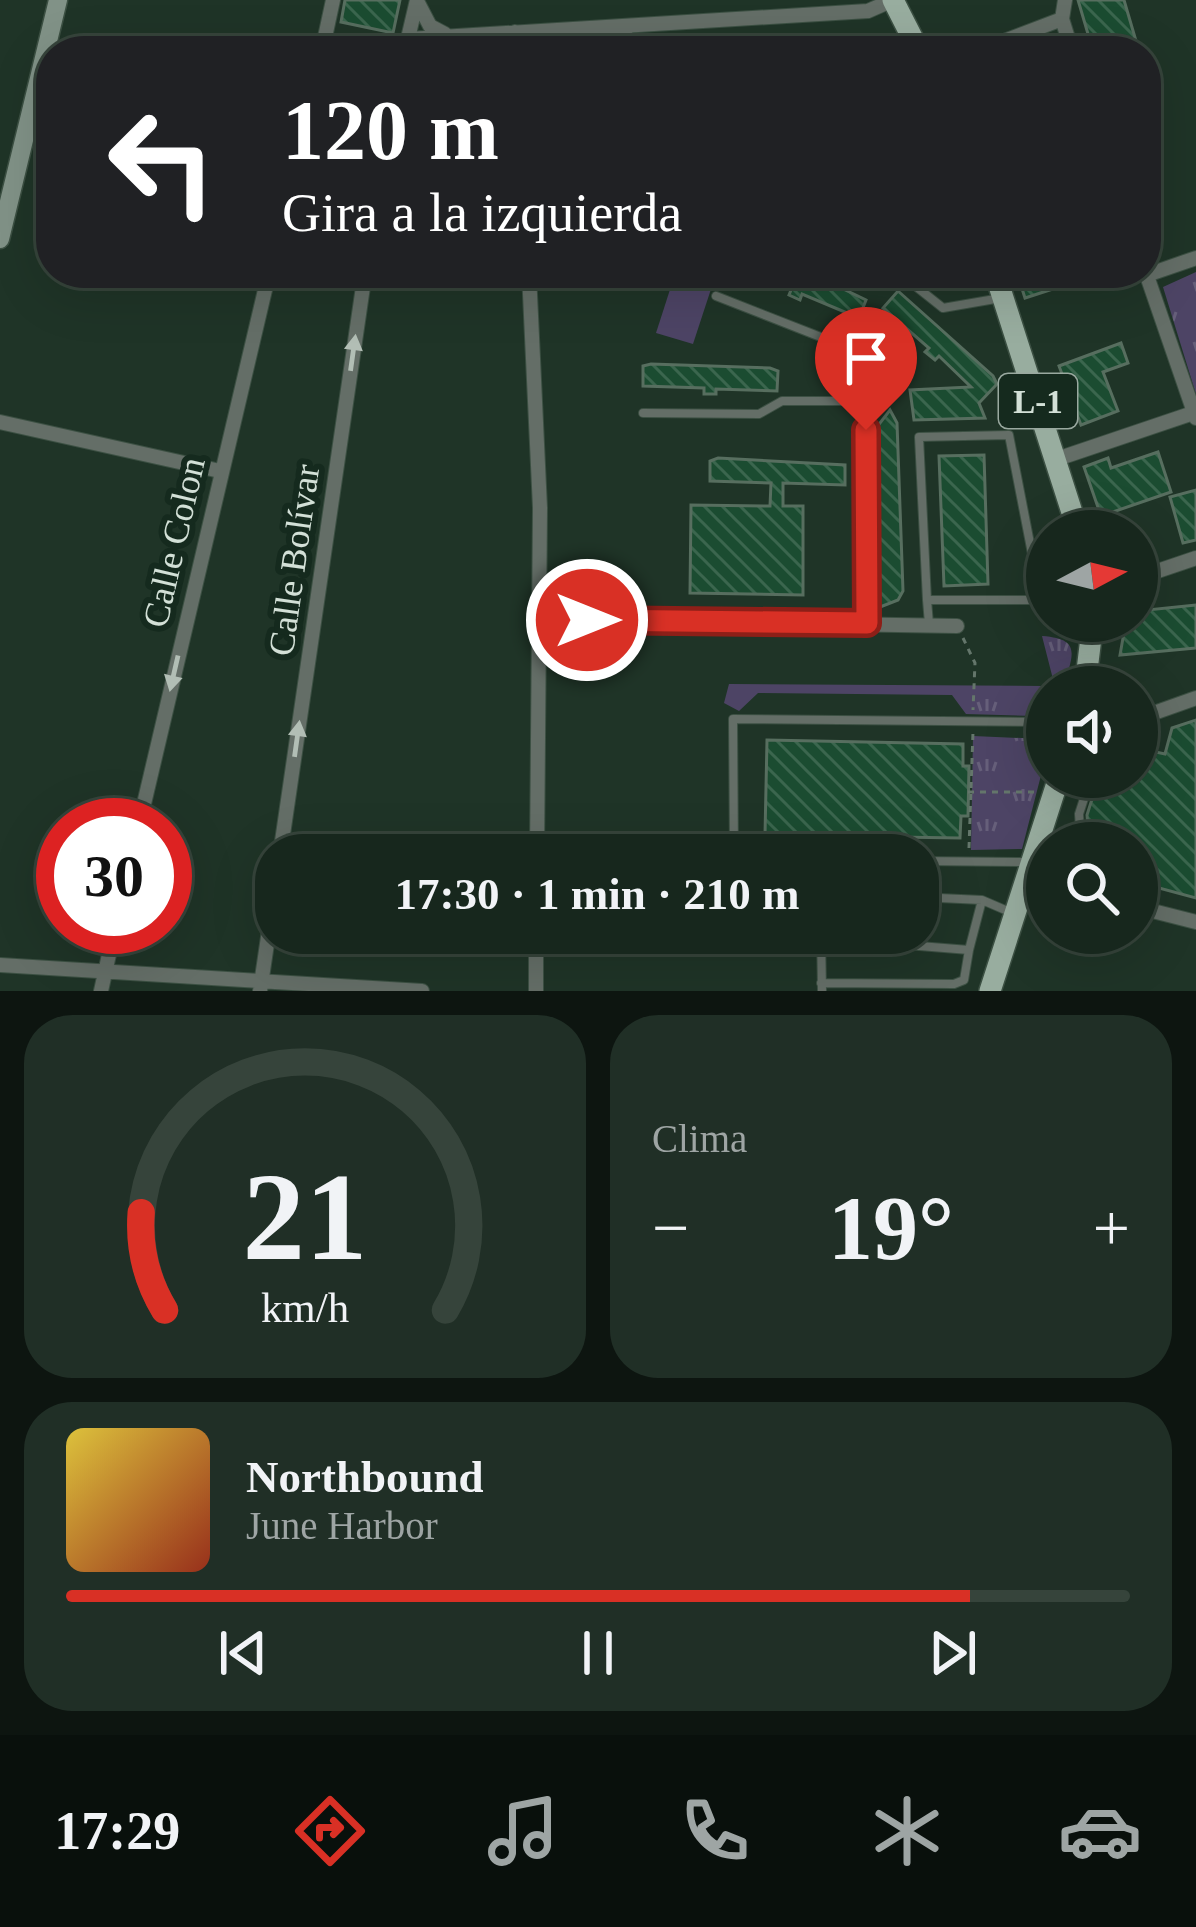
<!DOCTYPE html>
<html lang="es">
<head>
<meta charset="utf-8">
<style>
	:root { --surface:#17271d; --page:#202f26; --text:#f1f3f6; --muted:#9ea5a4; --line:#36443b; --accent:#d93025 }
	body { margin:0; font-family:Georgia,serif; background:var(--page); color:var(--text); height:100vh; display:flex; flex-direction:column; font-size:45px; white-space:nowrap }
	* { box-sizing:border-box; margin:0 }
	p { font-size:39px; color:var(--muted) }
	.icon { flex:none; width:66px; height:66px; fill:none; stroke:currentColor; stroke-width:2; stroke-linecap:round; stroke-linejoin:round }
	.map { position:relative; height:991px; overflow:hidden }
	.drawer { display:flex; flex-direction:column; gap:24px; padding:24px; background:#0d1510; flex:1 }
	.drawer>* { flex:none }
	.guide { position:absolute; left:36px; top:36px; width:1125px; height:252px; border-radius:48px; box-shadow:0 12px 48px #0002,0 0 0 3px var(--line); background:#202124; color:#fff; overflow:hidden }
	.needle { width:78px; rotate:83deg }
	.fabs { position:absolute; left:1026px; top:510px; display:grid; gap:24px }
	.fabs a { display:grid; place-items:center; width:132px; height:132px; border-radius:50%; background:var(--surface); box-shadow:0 12px 48px #0002,0 0 0 3px var(--line); font-size:60px }
	.speed { position:absolute; left:36px; top:798px; display:flex; gap:24px; font-size:60px; font-weight:700; text-align:center }
	.speed>* { display:grid; place-content:center; width:156px; height:156px; border-radius:50%; background:var(--surface); box-shadow:0 12px 48px #0002,0 0 0 3px var(--line); line-height:1 }
	.speed .limit { border:18px solid #d22; background:#fff; color:#111 }
	.pin { position:absolute; display:grid; place-items:center; width:102px; height:102px; color:#fff; margin:-123px -51px; border-radius:50% 50% 50% 0; rotate:-45deg; box-shadow:0 0 12px #0007 }
	.pin .icon { rotate:45deg }
	.me { position:absolute; width:132px; margin:-66px; rotate:90deg; stroke-linejoin:round; filter:drop-shadow(0 0 9px #0008) }
	.turn { display:flex; align-items:center; gap:42px; height:252px; padding:0 48px; font-size:54px }
	.turn .icon { width:156px; height:156px; stroke-width:2.5 }
	.turn b { display:block; font-size:84px; line-height:102px }
	.big { font-size:90px; font-weight:700; line-height:1.1 }
	.drawer .widget { flex:1; display:flex; flex-direction:column; justify-content:center; gap:18px; min-width:0; padding:0 42px; border-radius:48px; background:var(--page) }
	.drawer .dial { align-items:center; gap:0 }
	.dial svg { height:312px; overflow:visible; fill:none; stroke:var(--line); stroke-width:7; stroke-linecap:round; text-anchor:middle }
	.dial text { fill:var(--text); stroke:none }
	.song { display:flex; align-items:center; gap:36px }
	.cover { width:144px; height:144px; border-radius:18px; background:linear-gradient(135deg,hsl(50 70% 55%),hsl(10 70% 35%)) }
	.played { height:12px; border-radius:6px; background:linear-gradient(90deg,var(--accent) 85%,var(--line) 85%) }
	.keys { display:flex; justify-content:space-around; direction:ltr }
	.heat { display:flex; justify-content:space-between; align-items:center; font-size:66px; direction:ltr }
	.drawer .tiles { flex:1; display:grid; gap:24px; grid-template-columns:1fr 1fr }
	.widget:last-child { grid-column:span 2 }
	.trip { position:absolute; left:255px; top:834px; width:684px; height:120px; border-radius:48px; background:var(--surface); box-shadow:0 12px 48px #0002,0 0 0 3px var(--line); font-weight:700; line-height:120px; text-align:center }
	.menu { display:flex; height:192px; justify-content:space-around; align-items:center; background:#09100c; color:var(--muted) }
	.menu .icon { width:84px; height:84px }
	.menu .active { color:var(--accent) }
	.menu b { font-size:54px; color:var(--text) }
	.map>svg:first-child { display:block }
	.grass { fill:url(#grass-tufts) }
	.park { fill:#4d4465 }
	.building { fill:url(#building-back-hatch); stroke:#576e5f; stroke-width:3 }
	.lines { fill:none; stroke-linecap:round; stroke-linejoin:round }
	.lane-casing { stroke:#3c5043; stroke-width:10 }
	.street-casing { stroke:#3c5043; stroke-width:16 }
	.secondary-casing { stroke:#3c5043; stroke-width:21 }
	.primary-casing { stroke:#3c5043; stroke-width:24 }
	.path { stroke:#64766b; stroke-width:3; stroke-dasharray:6 6; stroke-linecap:butt }
	.lane { stroke:#646e67; stroke-width:8 }
	.street { stroke:#646e67; stroke-width:14 }
	.secondary { stroke:#819287; stroke-width:18 }
	.primary { stroke:#98ad9f; stroke-width:21 }
	.oneway { fill:#b2beb5 }
	.route-casing { stroke:#8d1f18; stroke-width:30 }
	.route { stroke:#d93025; stroke-width:21 }
	.labels { text-anchor:middle; stroke-width:12; stroke-linejoin:round; paint-order:stroke }
	.shield { fill:#152a1e; stroke:#9aa9a0; stroke-width:3 }
	.shield-label { font-size:33px; font-weight:bold; fill:#d3e0d7 }
	.street-label { font-size:36px; fill:#d3e0d7; stroke:#152a1e }
</style>
</head>
<body>
<div class="map">
<svg width="1196" height="991" viewBox="0 0 1196 991">
	<defs>
		<pattern id="grass-tufts" width="24" height="20" patternUnits="userSpaceOnUse" patternTransform="scale(3)"><rect width="24" height="20" fill="#4d4465"/><path d="M3 7l-1-3M5 7V3M7 7l1-3M15 17l-1-3M17 17v-4M19 17l1-3" fill="none" stroke="#665f7a"/></pattern>
		<pattern id="building-back-hatch" width="6" height="6" patternUnits="userSpaceOnUse" patternTransform="scale(3)"><rect width="6" height="6" fill="#1b4c31"/><path d="M-1 5l2 2M0 0l6 6M5-1l2 2" fill="none" stroke="#3b664e"/></pattern>
	</defs>
	<rect width="100%" height="100%" fill="#1f3427"/>
	<!-- grass -->
	<path class="grass" d="M1196,272v122l-33,-107z
		M1042,636c41,3 30,19 22,51h-9z
		M729,684l313,2v11l-7,19 -69,-2 -14,-19 -194,-2 -19,18 -15,-8z
		M973,736l72,3 2,13 -25,97 -51,1z"/>
	<!-- park -->
	<path class="park" d="M675,274l37,12 -19,58 -37,-11z"/>
	<!-- building -->
	<path class="building" d="M345,0h55l-7,33 -52,-11z
		M1078,0h46l12,41 -43,10z
		M752,273h58l56,27 -7,18 -57,-24 -2,6 -11,-5 2,-5z
		M1017,273h37l5,14 -34,11z
		M898,291l95,85 4,8 -18,19 6,15 -71,2 -4,-30 61,-3 -32,-31 -4,4 -10,-8 4,-4 -46,-40z
		M1121,343l7,20 -25,9 15,39 -37,14 -22,-59z
		M651,364l119,4 8,3 -1,20 -61,-2v5h-12v-6l-61,-2v-20z
		M890,410l7,13 6,168 -5,9 -23,9 -2,-177z
		M1158,452l13,40 -70,24 -17,-49 24,-9 3,10z
		M984,455l4,129 -44,2 -5,-130z
		M718,458l127,7v20l-62,-2v23h20v89l-113,-2 1,-88 79,1 1,-23 -61,-2v-20z
		M1196,490v50l-13,3 -13,-46z
		M1196,605v43l-76,7 6,-34h11v-10z
		M1196,720v178l-59,-16v-39h-48l-2,-28 12,-38h38v-29l28,6 7,-26z
		M767,740l196,4v22h6l-1,50h-7l-1,22 -195,-3z"/>
	<g class="lines">
		<defs>
			<path id="lane" d="M899,273l44,35 58,-10
				M716,296l143,56 13,12 32,14
				M842,401l21,-45
				M643,413l116,1 23,-13h70l20,13 -7,16 2,194
				M927,600h114l-32,-165 -90,2 8,163 2,24
				M1081,843l-2,-29 12,-37
				M734,855l-1,-136 314,3
				M918,861l109,1
				M918,897l64,3 28,12
				M821,934l1,57
				M820,938l149,12 13,-50
				M821,983l133,1 10,-4 5,-30"/>
			<path id="street" d="M1065,0l-3,19 10,32
				M417,1l13,25 15,8
				M625,28l1,23
				M515,32l1,19
				M408,39l460,-28 25,-11
				M322,51l11,-51
				M405,51l12,-51
				M978,51l84,-32
				M529,273l11,235 -3,347
				M1146,273l50,145
				M1147,275l49,-17
				M0,422l220,49
				M1057,459l139,-47
				M1137,578l59,-20
				M540,619l417,7
				M1137,719l59,-21
				M139,825l130,-552
				M280,855l85,-582
				M1029,879l18,5
				M1137,907l59,15
				M0,965l422,26
				M101,991l14,-64
				M260,991l16,-108
				M536,991v-58"/>
			<path id="secondary" d="M0,239l58,-239"/>
			<path id="primary" d="M893,0l26,51
				M995,273l83,258
				M1085,687l8,-66
				M990,991l69,-214"/>
		</defs>
		<!-- lane casing -->
		<use href="#lane" class="lane-casing"/>
		<!-- street casing -->
		<use href="#street" class="street-casing"/>
		<!-- secondary casing -->
		<use href="#secondary" class="secondary-casing"/>
		<!-- primary casing -->
		<use href="#primary" class="primary-casing"/>
		<!-- path -->
		<path class="path" d="M963,638l12,25 -2,47
			M968,792h67
			M969,848l4,-116"/>
		<!-- lane -->
		<use href="#lane" class="lane"/>
		<!-- street -->
		<use href="#street" class="street"/>
		<!-- secondary -->
		<use href="#secondary" class="secondary"/>
		<!-- primary -->
		<use href="#primary" class="primary"/>
	</g>
	<!-- one-way arrows -->
	<defs><path id="oneway-solid" d="M-6-.8H1V-3.2L6.5 0L1 3.2V.8H-6Z" transform="scale(3)"/></defs>
	<g class="oneway">
		<use href="#oneway-solid" transform="translate(353 353) rotate(-82)"/>
		<use href="#oneway-solid" transform="translate(174 673) rotate(103)"/>
		<use href="#oneway-solid" transform="translate(297 739) rotate(-82)"/>
	</g>
	<g class="lines">
		<defs>
			<path id="route" d="M587,620l280,3 -1,-193"/>
		</defs>
		<!-- route casing -->
		<use href="#route" class="route-casing"/>
		<!-- route -->
		<use href="#route" class="route"/>
	</g>
	<g class="labels">
		<!-- shield labels -->
		<rect class="shield" x="999" y="374" width="78" height="54" rx="9"/>
		<g class="shield-label">
			<text x="1038" y="413">L-1</text>
		</g>
		<!-- street labels -->
		<g class="street-label">
			<text transform="translate(173 542) rotate(-77)" y="13">Calle Colon</text>
			<text transform="translate(293 560) rotate(-82)" y="13">Calle Bolívar</text>
		</g>
	</g>
</svg>
<div class="fabs">
<a><svg class="needle" viewBox="-14 -14 28 28"><path d="M0-13l5 13h-10z" fill="#e53935"/><path d="M0 13l5-13h-10z" fill="#9ea5a4"/></svg></a>
<a><svg class="icon" aria-label="sound" viewBox="0 0 24 24"><path d="M4 9h4l5-4v14l-5-4H4zM17 9q2 3 0 6"/></svg></a>
<a><svg class="icon" aria-label="search" viewBox="0 0 24 24"><circle cx="10" cy="10" r="6"/><path d="M15 15l6 6"/></svg></a>
</div>
<div class="speed"><div class="limit">30</div></div>
<div class="pin" style="left:866px;top:430px;background:#d93025"><svg class="icon" aria-label="arrive" viewBox="0 0 24 24"><path d="M6 21V4h12l-3 4 3 4H6"/></svg></div>
<svg class="me" style="left:587px;top:620px" viewBox="-20 -20 40 40"><circle r="17" fill="#d93025" stroke="#fff" stroke-width="3"/><path d="M0-11L8 9 0 5-8 9z" fill="#fff"/></svg>
<div class="trip">17:30 · 1 min · 210 m</div>
<div class="guide">
<div class="turn"><svg class="icon" aria-label="left" viewBox="0 0 24 24"><path d="M17 20v-9H6M10 6l-5 5 5 5"/></svg><div><b>120 m</b>Gira a la izquierda</div></div>
</div>
</div>
<section class="drawer">
<div class="tiles">
<div class="widget dial"><svg viewBox="0 0 100 80">
<path d="M14 69A42 42 0 1 1 86 69"/>
<path d="M14 69A42 42 0 0 1 8 44" stroke="#d93025"/>
<text x="50" y="56" font-size="32" font-weight="700">21</text>
<text x="50" y="72" font-size="11">km/h</text>
</svg></div>
<div class="widget"><p>Clima</p>
<div class="heat"><a>−</a><b class="big">19°</b><a>+</a></div>
</div>
<div class="widget">
<div class="song"><i class="cover"></i><div><b>Northbound</b><p>June Harbor</p></div></div>
<div class="played"></div>
<div class="keys"><svg class="icon" aria-label="previous" viewBox="0 0 24 24"><path d="M18 5L8 12l10 7zM5 5v14"/></svg><svg class="icon" aria-label="pause" viewBox="0 0 24 24"><path d="M8 5v14M16 5v14"/></svg><svg class="icon" aria-label="next" viewBox="0 0 24 24"><path d="M6 5l10 7-10 7zM19 5v14"/></svg></div>
</div>
</div>
</section>
<nav class="menu">
<b>17:29</b>
<svg class="icon active" aria-label="directions" viewBox="0 0 24 24"><path d="M12 3l9 9-9 9-9-9zM9 14v-3h6M13 9l2 2-2 2"/></svg>
<svg class="icon" aria-label="music" viewBox="0 0 24 24"><path d="M9 18V5l10-2v13"/><circle cx="6" cy="18" r="3"/><circle cx="16" cy="16" r="3"/></svg>
<svg class="icon" aria-label="phone" viewBox="0 0 24 24"><path d="M5 4h4l2 5-3 2q2 4 5 5l2-3 5 2v4C11 20 4 13 5 4z"/></svg>
<svg class="icon" aria-label="climate" viewBox="0 0 24 24"><path d="M12 3v18M4 7l16 10M4 17L20 7"/></svg>
<svg class="icon" aria-label="car" viewBox="0 0 24 24"><path d="M5 17H2v-5l4-1 3-4h7l3 4 3 1v5h-3M9 17h6M6 11h13"/><circle cx="7" cy="17" r="2"/><circle cx="17" cy="17" r="2"/></svg>
</nav>
</body>
</html>
